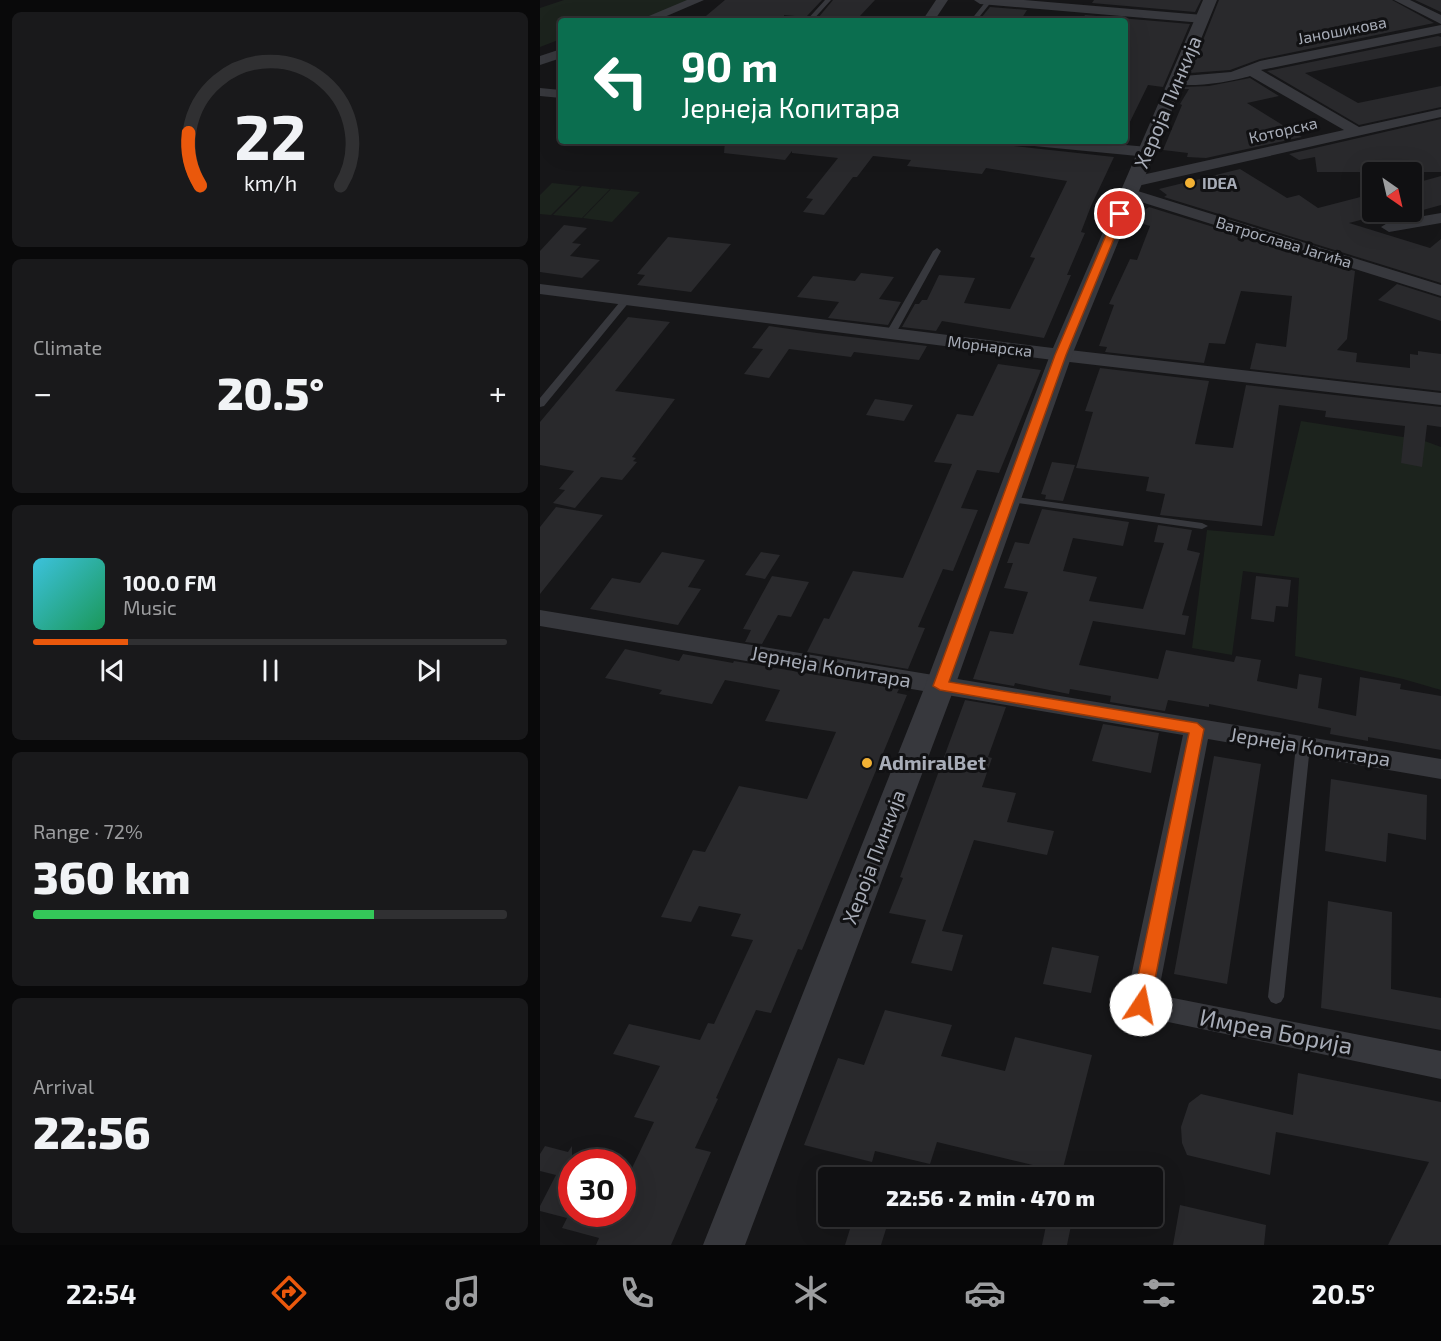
<!DOCTYPE html>
<html lang="en">
<head>
<meta charset="utf-8">
<style>
	:root { --surface:#101012; --page:#19191b; --text:#f1f3f6; --muted:#9c9d9f; --line:#303032; --accent:#ea580c }
	body { margin:0; font-family:"Exo 2",sans-serif; background:var(--page); color:var(--text); height:100vh; display:flex; flex-direction:column; font-size:22px; white-space:nowrap }
	* { box-sizing:border-box; margin:0 }
	p { font-size:20px; color:var(--muted) }
	.icon { flex:none; width:33px; height:33px; fill:none; stroke:currentColor; stroke-width:2; stroke-linecap:round; stroke-linejoin:round }
	.map { position:relative; flex:1; overflow:hidden }
	.details { display:flex; flex-direction:column; gap:12px; padding:12px; background:#09090a; width:540px }
	.details>* { flex:none }
	.hud { position:absolute; left:18px; top:18px; width:570px; height:126px; border-radius:6px; box-shadow:0 6px 24px #0002,0 0 0 2px var(--line); background:#0b6e4f; color:#fff; overflow:hidden }
	.needle { width:39px; rotate:146deg }
	.fabs { position:absolute; left:822px; top:162px; display:grid; gap:12px }
	.fabs a { display:grid; place-items:center; width:60px; height:60px; border-radius:6px; background:var(--surface); box-shadow:0 6px 24px #0002,0 0 0 2px var(--line); font-size:30px }
	.speed { position:absolute; left:18px; top:1149px; display:flex; gap:12px; font-size:30px; font-weight:700; text-align:center }
	.speed>* { display:grid; place-content:center; width:78px; height:78px; border-radius:50%; background:var(--surface); box-shadow:0 6px 24px #0002,0 0 0 2px var(--line); line-height:1 }
	.speed .limit { border:9px solid #d22; background:#fff; color:#111 }
	.pin { position:absolute; display:grid; place-items:center; width:51px; height:51px; color:#fff; margin:-26px; border:3px solid #fff; border-radius:50%; box-shadow:0 2px 6px #0007 }
	.me { position:absolute; width:66px; margin:-33px; rotate:11deg; stroke-linejoin:round; filter:drop-shadow(0 0 4px #0008) }
	.turn { display:flex; align-items:center; gap:21px; height:126px; padding:0 24px; font-size:27px }
	.turn .icon { width:78px; height:78px; stroke-width:2.5 }
	.turn b { display:block; font-size:42px; line-height:51px }
	.big { font-size:45px; font-weight:800; line-height:1.1 }
	.details .widget { flex:1; display:flex; flex-direction:column; justify-content:center; gap:9px; min-width:0; padding:0 21px; border-radius:9px; background:var(--page) }
	.details .dial { align-items:center; gap:0 }
	.dial svg { height:156px; overflow:visible; fill:none; stroke:var(--line); stroke-width:7; stroke-linecap:round; text-anchor:middle }
	.dial text { fill:var(--text); stroke:none }
	.song { display:flex; align-items:center; gap:18px }
	.cover { width:72px; height:72px; border-radius:9px; background:linear-gradient(135deg,hsl(190 70% 55%),hsl(150 70% 35%)) }
	.played { height:6px; border-radius:3px; background:linear-gradient(90deg,var(--accent) 20%,var(--line) 20%) }
	.keys { display:flex; justify-content:space-around; direction:ltr }
	.heat { display:flex; justify-content:space-between; align-items:center; font-size:33px; direction:ltr }
	.charge { height:9px; border-radius:4px; background:linear-gradient(90deg,#34c759 72%,var(--line) 0) }
	.trip { position:absolute; left:278px; top:1167px; width:345px; height:60px; border-radius:6px; background:var(--surface); box-shadow:0 6px 24px #0002,0 0 0 2px var(--line); font-weight:800; line-height:60px; text-align:center }
	.tab-bar { display:flex; height:96px; justify-content:space-around; align-items:center; background:#060607; color:var(--muted) }
	.tab-bar .icon { width:42px; height:42px }
	.tab-bar .current { color:var(--accent) }
	.tab-bar b { font-size:27px; color:var(--text) }
	main { display:flex; flex:1; min-height:0 }
	.map>svg:first-child { display:block }
	.green { fill:#1c231d }
	.building { fill:#29292c }
	.lines { fill:none; stroke-linecap:round; stroke-linejoin:round }
	.service { fill:#37383d; fill-rule:evenodd }
	.minor { fill:#37383d; fill-rule:evenodd }
	.tertiary { fill:#37383d; fill-rule:evenodd }
	.route { fill:#ea580c; stroke:#983908; stroke-width:1.5 }
	.poi-dot { fill:#f2b134; stroke:#111113; stroke-width:2 }
	.labels { text-anchor:middle; stroke-width:6; stroke-linejoin:round; paint-order:stroke }
	.far-street-label { font-size:16px; fill:#a8adb8; stroke:#111113 }
	.far-poi-label { font-size:16px; font-weight:bold; fill:#a8adb8; stroke:#111113; text-anchor:start }
	.street-label { font-size:20px; fill:#a8adb8; stroke:#111113 }
	.poi-label { font-size:20px; font-weight:bold; fill:#a8adb8; stroke:#111113; text-anchor:start }
	.near-street-label { font-size:24px; fill:#a8adb8; stroke:#111113 }
</style>
</head>
<body>
<main>
<section class="details">
<div class="widget dial"><svg viewBox="0 0 100 80">
<path d="M14 69A42 42 0 1 1 86 69"/>
<path d="M14 69A42 42 0 0 1 8 42" stroke="#ea580c"/>
<text x="50" y="56" font-size="32" font-weight="700">22</text>
<text x="50" y="72" font-size="11">km/h</text>
</svg></div>
<div class="widget"><p>Climate</p>
<div class="heat"><a>−</a><b class="big">20.5°</b><a>+</a></div>
</div>
<div class="widget">
<div class="song"><i class="cover"></i><div><b>100.0 FM</b><p>Music</p></div></div>
<div class="played"></div>
<div class="keys"><svg class="icon" aria-label="previous" viewBox="0 0 24 24"><path d="M18 5L8 12l10 7zM5 5v14"/></svg><svg class="icon" aria-label="pause" viewBox="0 0 24 24"><path d="M8 5v14M16 5v14"/></svg><svg class="icon" aria-label="next" viewBox="0 0 24 24"><path d="M6 5l10 7-10 7zM19 5v14"/></svg></div>
</div>
<div class="widget"><p>Range · 72%</p><b class="big">360 km</b><div class="charge"></div></div>
<div class="widget"><p>Arrival</p><b class="big">22:56</b></div>
</section>
<div class="map">
<svg width="901" height="1245" viewBox="0 0 901 1245">
	<rect width="100%" height="100%" fill="#161618"/>
	<!-- green -->
	<path class="green" d="M24,0h131l-58,21h-76v18l-21,8v-39z
		M12,183l28,3 -29,29 -11,-1v-19z
		M42,186l28,3 -28,29 -29,-3z
		M71,189l29,3 -28,30 -29,-4z
		M761,421l121,19 19,7v243l-38,-11 -108,-23 4,-78 -56,-7 -11,84 -40,-7 15,-118 67,6z"/>
	<!-- building -->
	<path class="building" d="M185,0h97l-16,17 -22,-2v6h-84z
		M293,0h42l-16,17 -7,4 -34,-3z
		M554,0h107l-6,12 -103,-9z
		M679,0h173l42,23 -174,36 -30,11 -40,3z
		M875,0h26v12z
		M450,7l37,3 -7,11 -39,-3z
		M545,15l105,9 -27,63 -15,-2 -23,47v-111h-43z
		M898,36l3,1v9l-136,27 53,30 83,-17v21l-82,18 -92,-54z
		M710,78l29,18 -32,7 55,34 -96,21 -19,-1 1,-4 -25,-3 19,-45 -2,-1 9,-15h-6l1,-2 25,-1z
		M901,119v53h-124l-2,-15 -16,3 -10,-6z
		M185,141h177l21,2 2,-2h7l27,3 2,-3h8l145,16 -23,49 -10,26 4,1 -18,42h4l-27,63 -102,-17 -6,10 -34,-4 13,-23h4l3,-4h5l12,-25 36,3 -11,25 46,6 25,-51 -5,-1 37,-76 -81,-13 -4,6 -75,-8 4,-6 -38,-4 -16,21h-4l-29,38 -21,-3 10,-13 -7,-1 32,-40 -46,-5v-2l-7,9 -61,-7z
		M700,169l47,29 12,-3 19,13 54,-14v23l-23,6 81,25 11,-9v44l-277,-86 3,-2 -8,-6z
		M901,176v29l-18,5 -11,-7v-19z
		M609,207l206,64 -8,68 -10,11 20,3 -1,9 54,6v-14l8,1v-4l23,3v37l-191,-22 6,-26 30,4 6,-51 -51,-5 -16,53 -16,-1 -5,20 -99,-11 2,-5 -8,-1 15,-41 -5,-1 21,-45 7,1 13,-34 -20,-6z
		M24,225l23,3 -15,15 9,1 -11,12 30,4 -18,18 -42,-6v-21z
		M128,237l63,7 -40,48 -54,-7 8,-10 -8,-1z
		M321,273l33,4 -15,22 22,3 -13,23 -60,-7 11,-16 -42,-5 16,-21 42,5z
		M857,284l44,14v23l-63,-21z
		M88,317l42,5 -55,69 60,8 -43,58 4,1 -3,3 4,1 -15,18 -21,-3 -26,31 -22,-5 12,-13 -6,-1 15,-18 -34,-6v-43z
		M229,326l48,7 110,13 -8,14 -65,-8 -3,5 -62,-8 -20,29 -25,-4 19,-25 -11,-1z
		M458,364l43,6 -42,103 -22,-3 -16,38 17,2 -25,61 -10,-2 -25,58 7,1 -17,41 -101,-17 17,-34 5,1 24,-48 50,7 49,-114 -18,-2 23,-48 16,2z
		M560,368l109,13 -14,63 38,4 13,-63 195,22v20l-14,-2 -5,42 -21,-4 4,-37 -80,-9 1,-6 -47,-6 -17,121 -102,-11 5,-21 -19,-3 3,-14 -73,-9 17,-56 -8,-1z
		M335,399l38,6 -9,16 -38,-6z
		M512,462l23,3 -12,36 -18,-2 1,-4 -5,-1z
		M16,507l47,8 -63,79v-67z
		M502,509l87,13 -6,24 -50,-8 -10,33 34,6 -8,24 54,8 21,-66 -10,-1 4,-17 34,5 -5,20 13,3 -18,62 7,1 -4,19 -92,-14 -14,44 79,14 8,-29 68,12 2,-6 25,4 -4,21 40,8 2,-15 23,4 -4,30 38,8 4,-39 41,7 -1,5 41,7v54l-73,-13v4l-38,-7 1,-6 -122,-24v3l-41,-7 -3,11 -55,-9 1,-6 -41,-7 -1,5 -54,-11 -1,3 -41,-7 17,-48 23,3 15,-42 -24,-4 9,-25h-6l8,-21 14,2z
		M122,552l43,8 -17,27 13,2 -23,36 -88,-16 22,-31 28,5z
		M221,552l19,3 -15,24 -20,-4z
		M232,576l37,6 -18,35 -13,-2 -16,29 -17,-2 6,-12 -8,-1z
		M716,576l35,4 -3,27 -12,-1 -2,16 -23,-3z
		M85,649l54,12 4,-7 50,9 1,-2 165,28 -2,4 10,2 -105,255 -4,-1 -27,64 -15,-3 -40,88 2,1 -23,49 16,4 -40,93h-75l3,-7 -37,-10 5,-10 -27,-7v-5l16,-31 -16,-4v-17l5,-8 23,6 4,-6v68h50v-25l32,-67 -20,-5 26,-51 -47,-12 16,-30 71,16 8,-17 6,1 39,-84 -22,-4 10,-22 -42,-8 -8,16 -30,-5 32,-67 12,2 34,-66 68,13 29,-67 -71,-11 15,-31 -55,-10 -13,24 -53,-10 3,-4 -57,-12z
		M425,700l41,7 -18,50 4,1 -10,29 34,6 -9,29 47,9 -7,24 -73,-15 -32,91 21,4 -11,36 -41,-8 15,-43 -37,-7 14,-35 -3,-1z
		M563,724l56,9 -8,40 -59,-12z
		M674,756l47,8 -34,220 -53,-10z
		M791,779l96,16 -1,45 -38,-7 -2,29 -61,-11z
		M788,901l64,11 -1,77 50,9v32l-120,-22z
		M512,947l47,9 -8,37 -48,-9z
		M345,1010l67,15 -11,31 64,15 10,-34 77,18 -30,117 -125,-30 -7,22 -55,-13 -3,11 -68,-17 34,-87 26,7z
		M758,1073l143,29v143h-53l41,-83 -153,-30 -6,43 -83,-20 -5,-12 -1,-16 8,-24 12,-9 92,21z
		M640,1205l86,20 -2,20h-91z
		M314,1216h36l-9,29h-36z
		M508,1216h25l-6,29h-25z"/>
	<g class="lines">
		<!-- service -->
		<path class="service" d="M285,0h6l-19,21h-6z
			M447,0l5,1 -16,20h-6z
			M317,19l14,2h-17z
			M397,248l4,3 -45,82 -2,2h-6l-2,-2 47,-82z
			M87,296l4,3 -1,2 -86,105 -4,1v-9l84,-101z
			M468,496l194,27 6,3 -6,3 -198,-28 -1,-2z
			M763,741l5,2 2,3 -26,251 -3,5 -5,2 -5,-2 -3,-5 28,-251 2,-3z"/>
		<!-- minor -->
		<path class="minor" d="M147,0h17l-49,21h-18z
			M396,0h12l-14,21h-12z
			M434,0h50l179,15 6,4 -6,4 -223,-19z
			M854,0h16l31,15v9z
			M901,25v8l-180,37 98,57 82,-18v8l-308,70 -8,-5 8,-5 211,-47 -94,-54c-15,5 -69,15 -80,4l2,-3 59,-5 29,-11z
			M21,49v9l-21,7v-9z
			M0,88l21,2v8l-21,-2z
			M486,141h55l67,6 8,5 -8,5 -114,-11z
			M588,188l313,97v11l-319,-100 -2,-3z
			M901,213v10l-52,9 -8,-5 8,-5z
			M0,284l521,65 380,44v12l-380,-44 -521,-67z
			M0,610l901,149v20l-233,-40 -50,256 283,56v28l-311,-65 -5,-9 58,-270 -643,-109z"/>
		<!-- tertiary -->
		<path class="tertiary" d="M663,0h14l-145,355 -117,331 -210,559h-42l222,-559 125,-331z"/>
	</g>
	<!-- route -->
	<path class="route" d="M580,211l4,3 -58,141 -117,327 248,41 7,6 -54,276 -3,6 -6,2 -6,-2 -3,-6 57,-272 -249,-43 -7,-4 122,-331 60,-141z"/>
	<!-- markers -->
	<g class="poi-dot">
		<circle cx="650" cy="183" r="6"/>
		<circle cx="327" cy="763" r="6"/>
	</g>
	<g class="labels">
		<!-- far-street labels -->
		<g class="far-street-label">
			<text transform="translate(802 30) rotate(-11)" y="6">Јаношикова</text>
			<text transform="translate(743 130) rotate(-13)" y="6">Которска</text>
			<text transform="translate(744 242) rotate(17)" y="6">Ватрослава Јагића</text>
			<text transform="translate(450 346) rotate(7)" y="6">Морнарска</text>
		</g>
		<!-- far-poi labels -->
		<g class="far-poi-label">
			<text x="662" y="189">IDEA</text>
		</g>
		<!-- street labels -->
		<g class="street-label">
			<text transform="translate(628 102) rotate(-67)" y="7">Хероја Пинкија</text>
			<text transform="translate(291 667) rotate(10)" y="7">Јернеја Копитара</text>
			<text transform="translate(770 747) rotate(9)" y="7">Јернеја Копитара</text>
			<text transform="translate(334 857) rotate(-69)" y="7">Хероја Пинкија</text>
		</g>
		<!-- poi labels -->
		<g class="poi-label">
			<text x="339" y="770">AdmiralBet</text>
		</g>
		<!-- near-street labels -->
		<g class="near-street-label">
			<text transform="translate(736 1032) rotate(11)" y="8">Имреа Борија</text>
		</g>
	</g>
</svg>
<div class="fabs">
<a><svg class="needle" viewBox="-14 -14 28 28"><path d="M0-13l5 13h-10z" fill="#e53935"/><path d="M0 13l5-13h-10z" fill="#9c9d9f"/></svg></a>
</div>
<div class="speed"><div class="limit">30</div></div>
<div class="pin" style="left:580px;top:214px;background:#d93025"><svg class="icon" aria-label="arrive" viewBox="0 0 24 24"><path d="M6 21V4h12l-3 4 3 4H6"/></svg></div>
<svg class="me" style="left:601px;top:1005px" viewBox="-20 -20 40 40"><circle r="19" fill="#fff"/><path d="M0-13L10 11 0 6-10 11z" fill="#ea580c"/></svg>
<div class="trip">22:56 · 2 min · 470 m</div>
<div class="hud">
<div class="turn"><svg class="icon" aria-label="left" viewBox="0 0 24 24"><path d="M17 20v-9H6M10 6l-5 5 5 5"/></svg><div><b>90 m</b>Јернеја Копитара</div></div>
</div>
</div>
</main>
<nav class="tab-bar">
<b>22:54</b>
<svg class="icon current" aria-label="directions" viewBox="0 0 24 24"><path d="M12 3l9 9-9 9-9-9zM9 14v-3h6M13 9l2 2-2 2"/></svg>
<svg class="icon" aria-label="music" viewBox="0 0 24 24"><path d="M9 18V5l10-2v13"/><circle cx="6" cy="18" r="3"/><circle cx="16" cy="16" r="3"/></svg>
<svg class="icon" aria-label="phone" viewBox="0 0 24 24"><path d="M5 4h4l2 5-3 2q2 4 5 5l2-3 5 2v4C11 20 4 13 5 4z"/></svg>
<svg class="icon" aria-label="climate" viewBox="0 0 24 24"><path d="M12 3v18M4 7l16 10M4 17L20 7"/></svg>
<svg class="icon" aria-label="car" viewBox="0 0 24 24"><path d="M5 17H2v-5l4-1 3-4h7l3 4 3 1v5h-3M9 17h6M6 11h13"/><circle cx="7" cy="17" r="2"/><circle cx="17" cy="17" r="2"/></svg>
<svg class="icon" aria-label="filters" viewBox="0 0 24 24"><path d="M4 7h16M4 17h16"/><circle cx="9" cy="7" r="2"/><circle cx="15" cy="17" r="2"/></svg>
<b>20.5°</b>
</nav>
</body>
</html>
